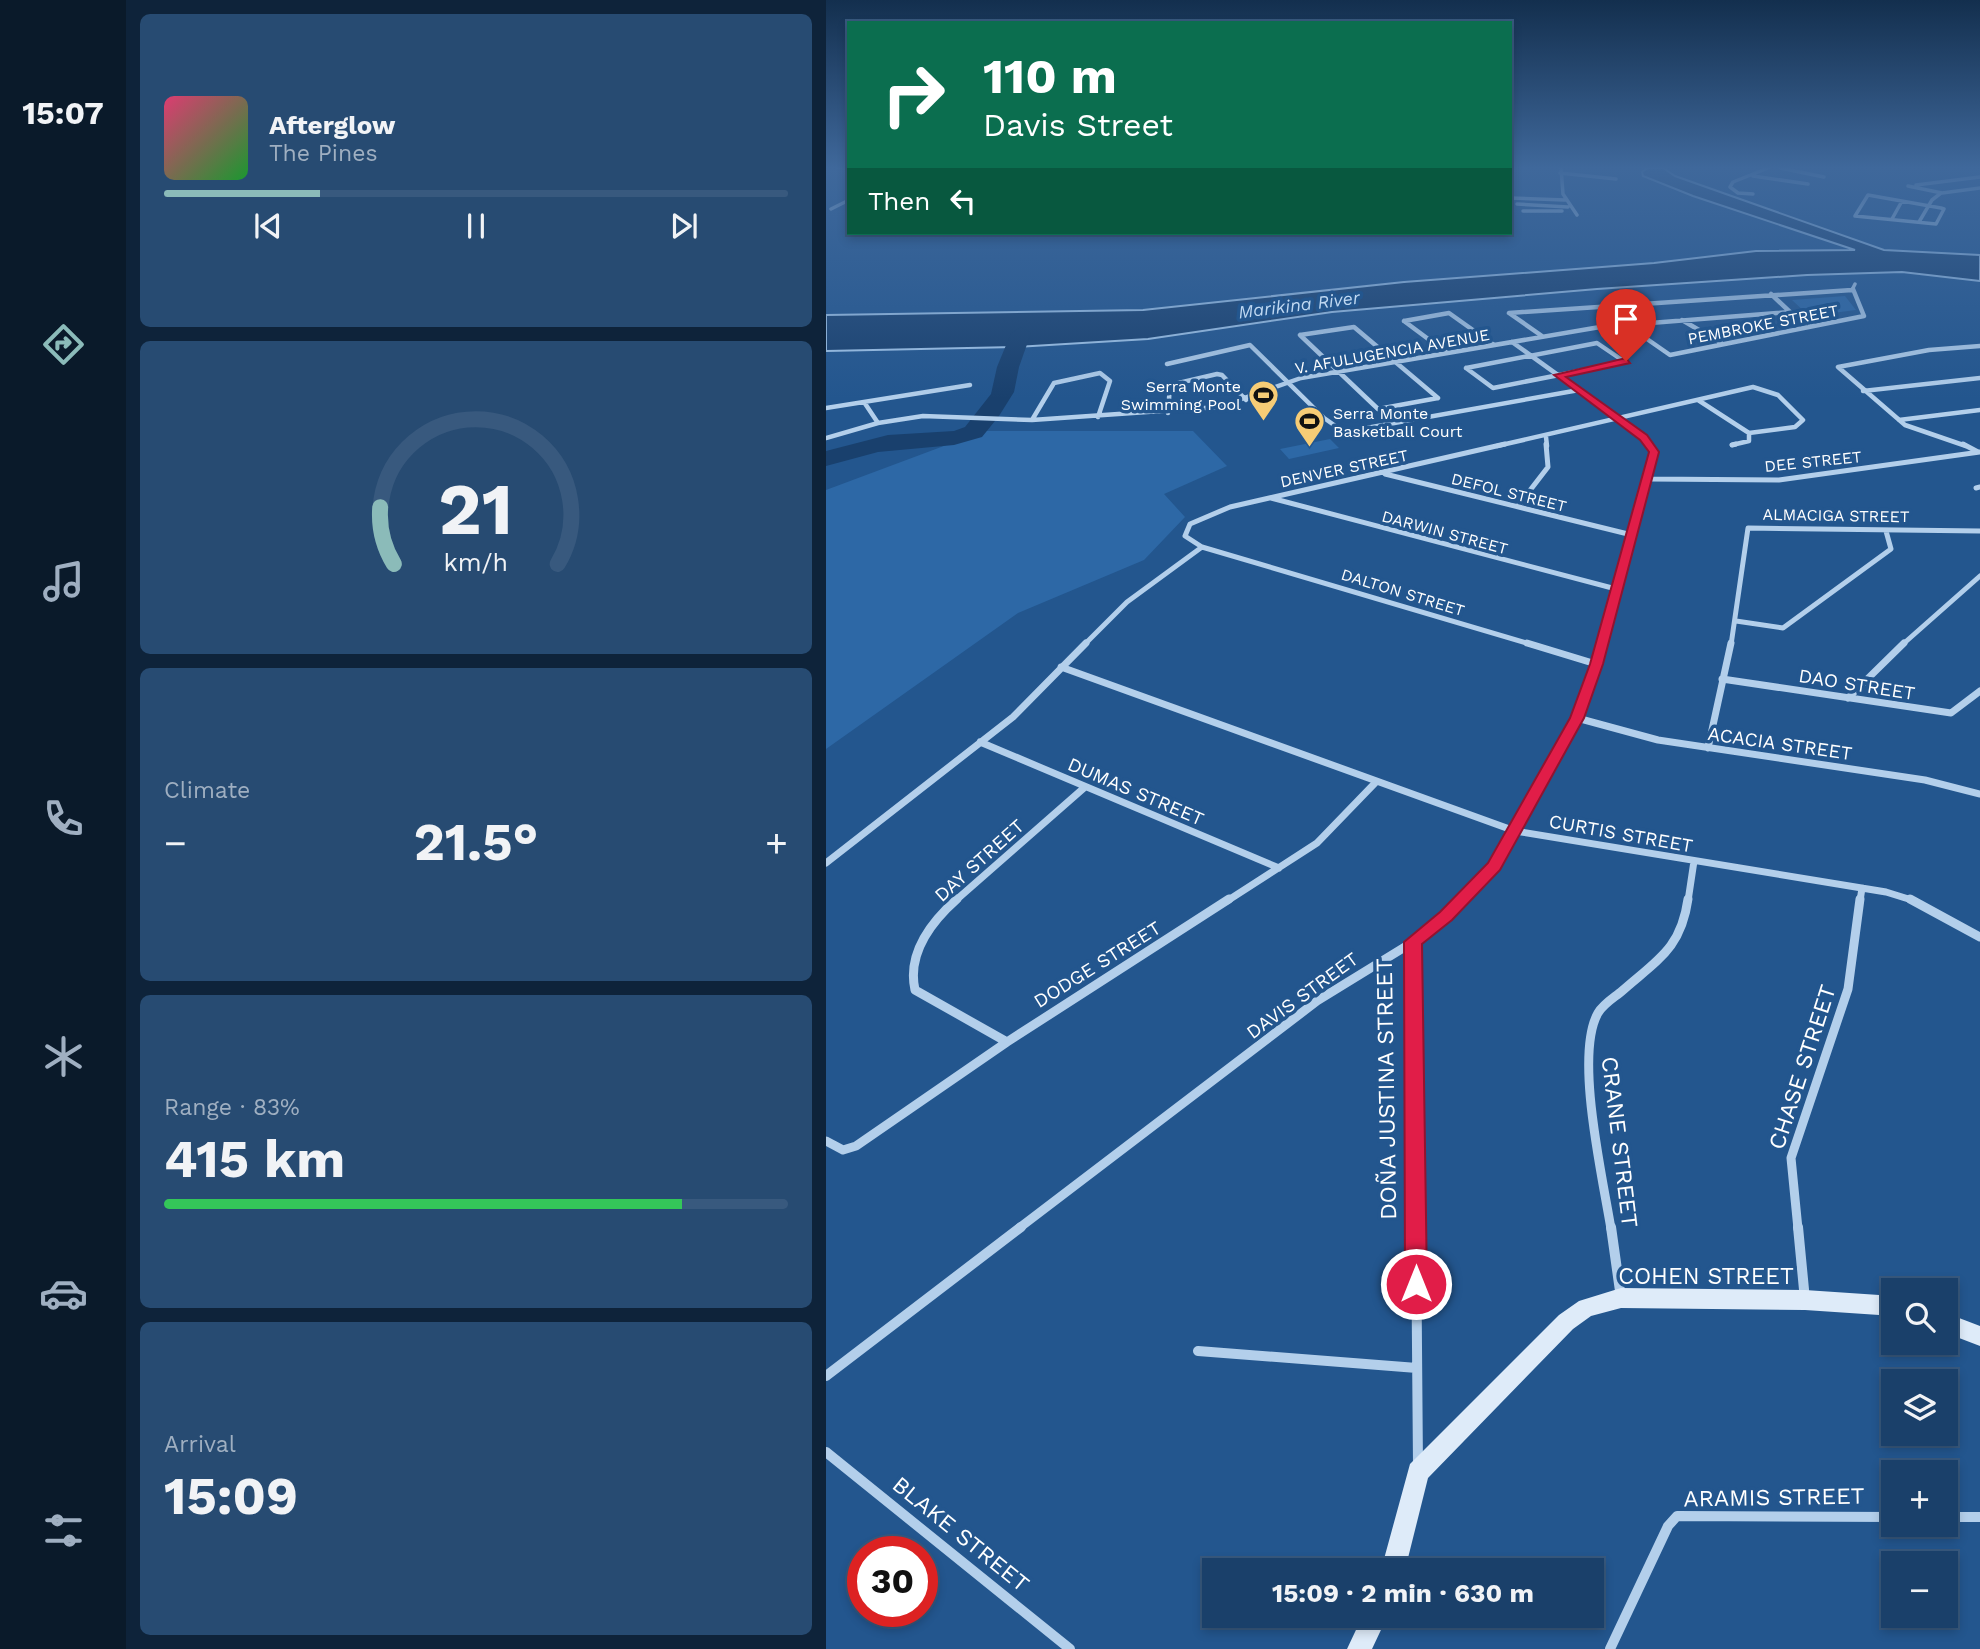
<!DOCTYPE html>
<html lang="en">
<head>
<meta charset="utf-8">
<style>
	:root { --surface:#1a406a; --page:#274b72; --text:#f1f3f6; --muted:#9fafc1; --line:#38597e; --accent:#8bbbb9 }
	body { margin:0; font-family:"Work Sans",sans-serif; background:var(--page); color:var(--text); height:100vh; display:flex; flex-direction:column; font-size:26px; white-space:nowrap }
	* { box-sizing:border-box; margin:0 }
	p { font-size:23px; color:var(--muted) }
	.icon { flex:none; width:38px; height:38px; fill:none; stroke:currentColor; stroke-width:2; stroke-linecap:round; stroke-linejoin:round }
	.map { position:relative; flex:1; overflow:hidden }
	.sheet { display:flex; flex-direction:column; gap:14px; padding:14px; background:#0e233a; width:700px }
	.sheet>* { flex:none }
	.hud { position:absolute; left:21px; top:21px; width:665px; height:214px; border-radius:0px; box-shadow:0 4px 10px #0003,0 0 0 2px var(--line); background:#0b6e4f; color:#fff; overflow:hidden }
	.buttons { position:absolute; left:1055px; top:1278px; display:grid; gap:14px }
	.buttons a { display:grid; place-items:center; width:77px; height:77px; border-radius:0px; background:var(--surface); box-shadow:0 4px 10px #0003,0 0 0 2px var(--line); font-size:35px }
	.speed { position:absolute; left:21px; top:1536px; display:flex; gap:14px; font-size:35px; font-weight:700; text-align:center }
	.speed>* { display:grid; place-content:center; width:91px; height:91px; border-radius:50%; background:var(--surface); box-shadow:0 4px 10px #0003,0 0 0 2px var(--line); line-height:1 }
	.speed .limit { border:10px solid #d22; background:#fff; color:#111 }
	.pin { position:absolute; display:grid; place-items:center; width:60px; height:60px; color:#fff; margin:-72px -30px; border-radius:50% 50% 50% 0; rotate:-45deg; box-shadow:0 0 7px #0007 }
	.pin .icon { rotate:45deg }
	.me { position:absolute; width:77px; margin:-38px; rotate:0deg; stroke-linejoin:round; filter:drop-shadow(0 0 5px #0008) }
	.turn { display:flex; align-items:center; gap:24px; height:147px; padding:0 21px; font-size:32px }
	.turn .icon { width:91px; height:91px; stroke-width:2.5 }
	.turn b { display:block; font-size:49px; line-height:60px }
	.then { display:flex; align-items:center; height:66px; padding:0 21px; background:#0003; gap:14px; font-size:26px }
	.big { font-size:52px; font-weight:700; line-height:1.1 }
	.sheet .tile { flex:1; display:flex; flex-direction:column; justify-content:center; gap:10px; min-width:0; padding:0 24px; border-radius:10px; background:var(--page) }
	.sheet .dial { align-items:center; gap:0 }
	.dial svg { height:182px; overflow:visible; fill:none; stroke:var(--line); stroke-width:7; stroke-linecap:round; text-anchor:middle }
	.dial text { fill:var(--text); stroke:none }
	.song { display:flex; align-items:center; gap:21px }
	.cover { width:84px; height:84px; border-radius:10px; background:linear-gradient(135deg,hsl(340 70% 55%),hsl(130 70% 35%)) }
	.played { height:7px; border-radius:4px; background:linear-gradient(90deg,var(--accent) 25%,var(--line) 25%) }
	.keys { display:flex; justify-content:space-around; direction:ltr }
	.heat { display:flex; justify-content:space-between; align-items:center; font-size:38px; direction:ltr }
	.charge { height:10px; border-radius:5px; background:linear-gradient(90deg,#34c759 83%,var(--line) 0) }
	.trip { position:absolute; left:376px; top:1558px; width:402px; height:70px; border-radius:0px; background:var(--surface); box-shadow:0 4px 10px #0003,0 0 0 2px var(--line); font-weight:700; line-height:70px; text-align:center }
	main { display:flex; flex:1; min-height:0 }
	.dock { display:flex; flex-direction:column; width:126px; justify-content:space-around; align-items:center; background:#0a1a2a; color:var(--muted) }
	.dock .icon { width:49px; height:49px }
	.dock .on { color:var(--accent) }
	.dock b { font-size:32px; color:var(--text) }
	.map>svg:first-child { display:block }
	.green { fill:#2d68a6 }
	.water { fill:#19406d; stroke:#a7caec; stroke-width:2 }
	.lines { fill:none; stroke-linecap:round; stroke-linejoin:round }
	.river { fill:#19406d; fill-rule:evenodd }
	.street-far5 { stroke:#b3cfeb; stroke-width:3.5 }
	.street-far4 { stroke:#b3cfeb; stroke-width:4.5 }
	.street-far3 { stroke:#b3cfeb; stroke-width:5 }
	.street-far2 { stroke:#b3cfeb; stroke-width:7 }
	.street-far1 { stroke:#b3cfeb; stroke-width:9 }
	.street { stroke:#b3cfeb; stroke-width:10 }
	.secondary { fill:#deebf9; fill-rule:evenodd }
	.route { fill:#e11d48; stroke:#92132f; stroke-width:2 }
	.labels { text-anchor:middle; stroke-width:7; stroke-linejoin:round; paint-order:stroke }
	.far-street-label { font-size:16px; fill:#fff; stroke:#23568e }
	.far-poi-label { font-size:16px; fill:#fff; stroke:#23568e; text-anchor:end }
	.far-water-label { font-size:18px; font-style:italic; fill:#bfd8f2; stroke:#23568e }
	.street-label { font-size:19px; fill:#fff; stroke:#23568e }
	.near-street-label { font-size:23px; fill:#fff; stroke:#23568e }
</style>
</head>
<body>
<main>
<nav class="dock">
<b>15:07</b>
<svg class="icon on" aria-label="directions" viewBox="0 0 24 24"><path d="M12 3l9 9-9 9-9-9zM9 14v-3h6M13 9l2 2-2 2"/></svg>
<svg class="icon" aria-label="music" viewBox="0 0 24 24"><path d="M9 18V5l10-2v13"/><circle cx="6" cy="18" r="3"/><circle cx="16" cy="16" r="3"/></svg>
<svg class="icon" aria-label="phone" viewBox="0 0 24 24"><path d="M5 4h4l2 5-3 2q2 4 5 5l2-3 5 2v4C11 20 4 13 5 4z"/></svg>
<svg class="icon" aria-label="climate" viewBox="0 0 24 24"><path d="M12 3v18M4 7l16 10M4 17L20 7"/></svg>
<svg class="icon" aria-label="car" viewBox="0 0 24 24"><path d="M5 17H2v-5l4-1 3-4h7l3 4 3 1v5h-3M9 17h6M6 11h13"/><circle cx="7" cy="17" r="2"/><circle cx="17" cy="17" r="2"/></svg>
<svg class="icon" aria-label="filters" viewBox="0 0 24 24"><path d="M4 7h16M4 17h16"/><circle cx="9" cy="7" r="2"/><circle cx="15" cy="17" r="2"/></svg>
</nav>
<section class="sheet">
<div class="tile">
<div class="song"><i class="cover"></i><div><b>Afterglow</b><p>The Pines</p></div></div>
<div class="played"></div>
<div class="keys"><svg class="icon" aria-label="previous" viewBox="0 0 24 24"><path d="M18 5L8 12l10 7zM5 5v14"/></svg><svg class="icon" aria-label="pause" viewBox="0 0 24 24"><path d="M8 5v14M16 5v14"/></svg><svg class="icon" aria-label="next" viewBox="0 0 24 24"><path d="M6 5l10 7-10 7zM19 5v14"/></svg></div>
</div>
<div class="tile dial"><svg viewBox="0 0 100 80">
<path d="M14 69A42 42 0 1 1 86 69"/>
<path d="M14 69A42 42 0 0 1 8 44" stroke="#8bbbb9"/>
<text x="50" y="56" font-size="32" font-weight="700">21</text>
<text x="50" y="72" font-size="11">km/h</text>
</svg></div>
<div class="tile"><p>Climate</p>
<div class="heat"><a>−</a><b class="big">21.5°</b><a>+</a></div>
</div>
<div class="tile"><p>Range · 83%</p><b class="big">415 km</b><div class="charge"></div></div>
<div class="tile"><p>Arrival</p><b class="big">15:09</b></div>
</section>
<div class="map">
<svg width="1154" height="1649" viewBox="0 0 1154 1649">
	<rect width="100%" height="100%" fill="#23568e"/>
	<!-- green -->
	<path class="green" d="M1019,296l11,14 -47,6 -17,-16z
		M158,431h209l34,35 -63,28 21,23 -41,43 -126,53 -192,136v-259z
		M504,439l9,9 -50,11 -9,-10z"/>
	<!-- water -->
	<path class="water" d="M821,168h16l12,8 209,74 96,5v26l-78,-9 -95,3 -210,14 -265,23 -184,27 -133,8 -189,4v-36l317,-5 261,-28 250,-19 102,-12 99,-1 -162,-54 -50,-20 -1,-4z"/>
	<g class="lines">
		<!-- river -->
		<path class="river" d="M195,327l10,6 -12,34 -5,25 -15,24 -17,21 -28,8 -76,7 -52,14v-15l62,-16 66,-4 11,-4 26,-33 6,-27 14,-34z"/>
		<!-- street-far5 -->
		<path class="street-far5" d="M735,168l2,26 14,21
			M954,168l44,9
			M734,173l56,6
			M927,176l55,8
			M1090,185l64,-8
			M1082,186l34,7 38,-5
			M927,194l-15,-1 -8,-6 3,-5 35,-14
			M1042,195l73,13 3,1 -8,15 -81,-8z
			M684,198l55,2
			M691,204l51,3
			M5,209l18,-9
			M697,211h39
			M1066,219l10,-18
			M1093,222l13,-22 9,-7
			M1022,290h4
			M1026,290l3,-6"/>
		<!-- street-far4 -->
		<path class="street-far4" d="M945,294l19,18 24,14
			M781,305l17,18 46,32 194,-39 -11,-27
			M856,320l39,23
			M578,321l45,-8 45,32
			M578,321l43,32
			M474,335l78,74 60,-11
			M474,335l54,-8 84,71
			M716,336l-33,-23 343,-23
			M686,342l132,95 6,9
			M341,364l83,-19 74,73 20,14 235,-42
			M640,368l131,-25 28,19
			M640,368l27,20 132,-26
			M1037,391l117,-13
			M38,402l14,21
			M0,408l144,-23
			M342,413l2,-28 47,-11 5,1 24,25
			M206,420l22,-37 46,-10 10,8 -12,36
			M1073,420l81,-10
			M720,437l1,9
			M0,438l52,-15 45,-7 109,4 187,-13 82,-29 299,-51 190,-15
			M906,445l17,-4v-8
			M671,446l256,-59 25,8 25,25 -8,7 -46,6 -51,-33
			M1140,446l-61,-21 -67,-58 91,-17 51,-4"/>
		<!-- street-far3 -->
		<path class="street-far3" d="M679,444l-275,63 -40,17 -5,12 17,11 331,98
			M1137,444l15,8
			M906,445l4,-1
			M559,474l247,61
			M823,479l130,1 201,-28
			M1150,488l4,-1
			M445,498l345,91
			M692,506l30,-39 -2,-23
			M910,621l47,7 108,-79 -5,-18
			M258,645l43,-43 75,-55
			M775,645l53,-193 -5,-8
			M905,645l17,-117 232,3
			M1076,645l78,-69"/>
		<!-- street-far2 -->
		<path class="street-far2" d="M701,643l69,21
			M235,667l454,164 371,61 29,9
			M896,679l229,34 29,-22
			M1022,698l56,-55
			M751,718l81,22 267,40 55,14
			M154,742l299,126
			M882,748l23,-105
			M0,863l187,-146 73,-74
			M129,901l130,-114
			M401,901l90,-58 58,-60
			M635,901l33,-35 83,-148 25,-75
			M862,901l6,-40
			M1034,901l2,-13"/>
		<!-- street-far1 -->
		<path class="street-far1" d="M131,899c-27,24 -50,55 -42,91l92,52
			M1084,899l70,38
			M587,942l3,287
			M0,1141l17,9 13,-4 151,-104 222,-143
			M192,1229l299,-228 96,-59 50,-43
			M785,1229c-8,-50 -37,-174 -13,-216 5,-9 17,-16 24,-22 35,-31 59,-42 66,-92
			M972,1229l-7,-71 57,-169 12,-90"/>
		<!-- street -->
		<path class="street" d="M590,1227l2,239
			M785,1227l10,71
			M972,1227l7,73
			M372,1351l219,17
			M0,1376l195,-149
			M0,1452l244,197
			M1120,1517h34
			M784,1649l58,-123 9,-10 217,1"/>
		<!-- secondary -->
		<path class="secondary" d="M9,168h14v3z
			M795,1288l184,2 89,6v20l-89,-6 -184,-2 -30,8 -18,13 -145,149 -23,92h-24l29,-106 149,-149 20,-14z
			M1120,1313l34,13v20l-34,-13z
			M537,1615h25l-16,34h-25z"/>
	</g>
	<!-- sky -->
	<linearGradient id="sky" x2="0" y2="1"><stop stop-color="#132f4e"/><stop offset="0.42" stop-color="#3f689b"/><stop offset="1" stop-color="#3f689b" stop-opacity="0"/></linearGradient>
	<rect width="1154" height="399" fill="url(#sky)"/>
	<!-- route -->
	<path class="route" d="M800,358l4,5 -64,14 81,58 12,17 -56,212 -19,54 -84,152 -48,50 -30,24 5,340 -3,8 -8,3 -8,-3 -3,-8 -1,-342 36,-30 48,-49 82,-145 20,-54 59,-212 -9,-12 -86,-65z"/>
	<!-- icons -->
	<defs>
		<symbol id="stadium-pin" viewBox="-11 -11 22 30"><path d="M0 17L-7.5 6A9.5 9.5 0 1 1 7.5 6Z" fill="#f6cc76" stroke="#23568e"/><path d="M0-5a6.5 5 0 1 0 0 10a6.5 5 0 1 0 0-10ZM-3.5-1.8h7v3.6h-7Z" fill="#111"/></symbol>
	</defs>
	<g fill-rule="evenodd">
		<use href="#stadium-pin" x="420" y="378" width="35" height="47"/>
		<use href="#stadium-pin" x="466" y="404" width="35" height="47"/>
	</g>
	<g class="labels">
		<!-- far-street labels -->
		<g class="far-street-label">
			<text transform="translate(937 324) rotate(-11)" y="6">PEMBROKE STREET</text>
			<text transform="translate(566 351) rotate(-10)" y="6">V. AFULUGENCIA AVENUE</text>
			<text transform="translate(987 461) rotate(-6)" y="6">DEE STREET</text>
			<text transform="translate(518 468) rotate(-12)" y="6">DENVER STREET</text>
			<text transform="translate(683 492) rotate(14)" y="6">DEFOL STREET</text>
			<text transform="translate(1010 515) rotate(1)" y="6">ALMACIGA STREET</text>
			<text transform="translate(619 532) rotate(15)" y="6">DARWIN STREET</text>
			<text transform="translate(577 592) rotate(17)" y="6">DALTON STREET</text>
		</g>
		<!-- far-poi labels -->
		<g class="far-poi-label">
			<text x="415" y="392">Serra Monte<tspan x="415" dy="18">Swimming Pool</tspan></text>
			<text x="507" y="419" text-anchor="start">Serra Monte<tspan x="507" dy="18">Basketball Court</tspan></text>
		</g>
		<!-- far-water labels -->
		<g class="far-water-label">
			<text transform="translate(473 305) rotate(-7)" y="6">Marikina River</text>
		</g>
		<!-- street labels -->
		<g class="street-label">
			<text transform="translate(1031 684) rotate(9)" y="7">DAO STREET</text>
			<text transform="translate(954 743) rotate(8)" y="7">ACACIA STREET</text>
			<text transform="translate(310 791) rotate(23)" y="7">DUMAS STREET</text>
			<text transform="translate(795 833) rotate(10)" y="7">CURTIS STREET</text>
			<text transform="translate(153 860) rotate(-42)" y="7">DAY STREET</text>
			<text transform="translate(271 964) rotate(-32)" y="7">DODGE STREET</text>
			<text transform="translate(476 995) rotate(-36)" y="7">DAVIS STREET</text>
		</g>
		<!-- near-street labels -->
		<g class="near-street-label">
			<text transform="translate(976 1067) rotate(-72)" y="8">CHASE STREET</text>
			<text transform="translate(560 1089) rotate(-91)" y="8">DOÑA JUSTINA STREET</text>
			<text transform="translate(794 1142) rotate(83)" y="8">CRANE STREET</text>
			<text x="880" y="1284">COHEN STREET</text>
			<text transform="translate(948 1497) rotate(-1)" y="8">ARAMIS STREET</text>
			<text transform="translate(135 1534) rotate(39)" y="8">BLAKE STREET</text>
		</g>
	</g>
</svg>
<div class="buttons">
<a><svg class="icon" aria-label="search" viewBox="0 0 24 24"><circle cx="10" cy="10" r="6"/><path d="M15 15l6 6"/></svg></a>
<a><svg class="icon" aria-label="layers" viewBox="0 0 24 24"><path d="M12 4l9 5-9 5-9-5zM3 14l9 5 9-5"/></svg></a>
<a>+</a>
<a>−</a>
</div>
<div class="speed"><div class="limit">30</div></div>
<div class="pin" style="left:800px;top:361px;background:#d93025"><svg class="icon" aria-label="arrive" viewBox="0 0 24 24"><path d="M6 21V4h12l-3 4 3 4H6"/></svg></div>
<svg class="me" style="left:590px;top:1284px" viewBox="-20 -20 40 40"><circle r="17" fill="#e11d48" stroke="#fff" stroke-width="3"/><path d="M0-11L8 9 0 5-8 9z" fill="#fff"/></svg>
<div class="trip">15:09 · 2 min · 630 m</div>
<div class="hud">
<div class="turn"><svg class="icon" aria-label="right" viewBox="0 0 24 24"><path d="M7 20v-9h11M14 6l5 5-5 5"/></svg><div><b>110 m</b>Davis Street</div></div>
<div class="then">Then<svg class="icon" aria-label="left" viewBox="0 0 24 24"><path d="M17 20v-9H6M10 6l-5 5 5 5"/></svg></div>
</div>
</div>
</main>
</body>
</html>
